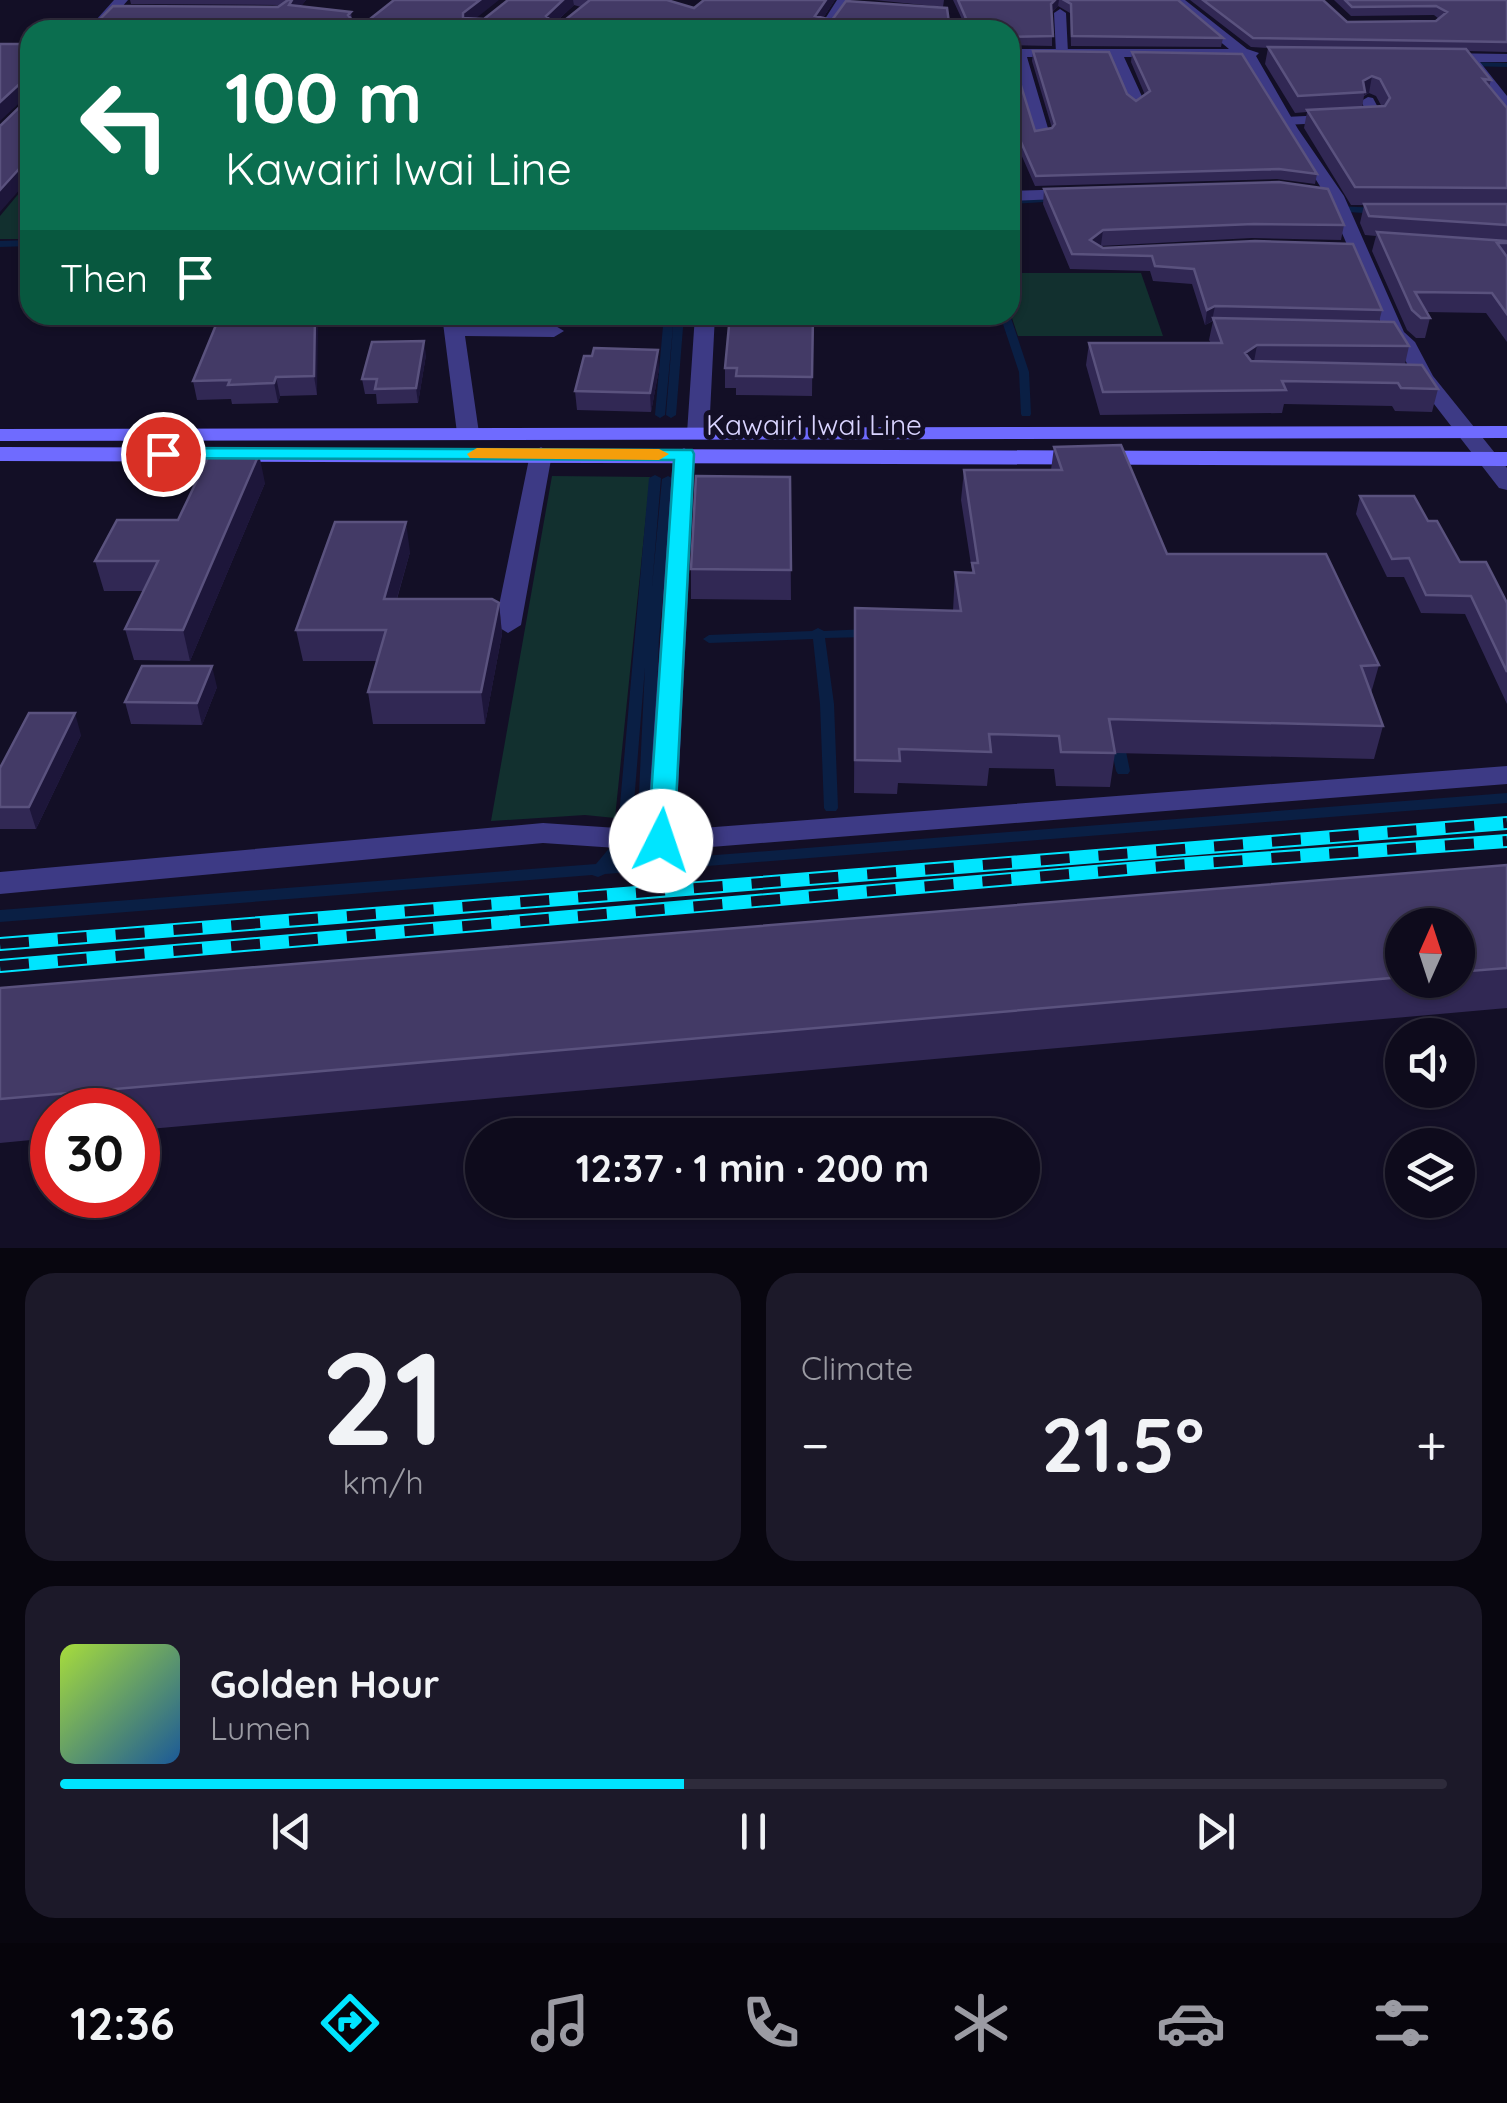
<!DOCTYPE html>
<html lang="en">
<head>
<meta charset="utf-8">
<style>
	:root { --surface:#0e0b1c; --page:#1c1929; --text:#f1f3f6; --muted:#9b9ba3; --line:#2e2b3b; --accent:#00e5ff }
	body { margin:0; font-family:Quicksand,sans-serif; background:var(--page); color:var(--text); height:100vh; display:flex; flex-direction:column; font-size:38px; white-space:nowrap }
	* { box-sizing:border-box; margin:0 }
	p { font-size:32px; color:var(--muted) }
	.icon { flex:none; width:55px; height:55px; fill:none; stroke:currentColor; stroke-width:2; stroke-linecap:round; stroke-linejoin:round }
	.map { position:relative; height:1248px; overflow:hidden }
	.details { display:flex; flex-direction:column; gap:25px; padding:25px; background:#08060f; flex:1 }
	.details>* { flex:none }
	.top-card { position:absolute; left:20px; top:20px; width:1000px; height:305px; border-radius:30px; box-shadow:0 2px 8px #0004,0 0 0 2px var(--line); background:#0b6e4f; color:#fff; overflow:hidden }
	.needle { width:65px; rotate:3deg }
	.fabs { position:absolute; left:1385px; top:908px; display:grid; gap:20px }
	.fabs a { display:grid; place-items:center; width:90px; height:90px; border-radius:50%; background:var(--surface); box-shadow:0 2px 8px #0004,0 0 0 2px var(--line); font-size:50px }
	.speed { position:absolute; left:30px; top:1088px; display:flex; gap:20px; font-size:50px; font-weight:700; text-align:center }
	.speed>* { display:grid; place-content:center; width:130px; height:130px; border-radius:50%; background:var(--surface); box-shadow:0 2px 8px #0004,0 0 0 2px var(--line); line-height:1 }
	.speed .limit { border:15px solid #d22; background:#fff; color:#111 }
	.pin { position:absolute; display:grid; place-items:center; width:85px; height:85px; color:#fff; margin:-42px; border:5px solid #fff; border-radius:50%; box-shadow:0 2px 10px #0007 }
	.me { position:absolute; width:110px; margin:-55px; rotate:4deg; stroke-linejoin:round; filter:drop-shadow(0 0 8px #0008) }
	.turn { display:flex; align-items:center; gap:35px; height:210px; padding:0 40px; font-size:45px }
	.turn .icon { width:130px; height:130px; stroke-width:2.5 }
	.turn b { display:block; font-size:70px; line-height:85px }
	.then { display:flex; align-items:center; height:95px; padding:0 40px; background:#0003; gap:20px; font-size:38px }
	.big { font-size:75px; font-weight:700; line-height:1.1 }
	.details .card { flex:1; display:flex; flex-direction:column; justify-content:center; gap:15px; min-width:0; padding:0 35px; border-radius:30px; background:var(--page) }
	.details .dial { align-items:center; gap:0 }
	.dial b { font-size:130px; line-height:1 }
	.song { display:flex; align-items:center; gap:30px }
	.cover { width:120px; height:120px; border-radius:15px; background:linear-gradient(135deg,hsl(80 70% 55%),hsl(210 70% 35%)) }
	.played { height:10px; border-radius:5px; background:linear-gradient(90deg,var(--accent) 45%,var(--line) 45%) }
	.keys { display:flex; justify-content:space-around; direction:ltr }
	.heat { display:flex; justify-content:space-between; align-items:center; font-size:55px; direction:ltr }
	.details .tiles { flex:1; display:grid; gap:25px; grid-template-columns:1fr 1fr }
	.card:last-child { grid-column:span 2 }
	.trip { position:absolute; left:465px; top:1118px; width:575px; height:100px; border-radius:50px; background:var(--surface); box-shadow:0 2px 8px #0004,0 0 0 2px var(--line); font-weight:700; line-height:100px; text-align:center }
	.menu { display:flex; height:160px; justify-content:space-around; align-items:center; background:#06040b; color:var(--muted) }
	.menu .icon { width:70px; height:70px }
	.menu .selected { color:var(--accent) }
	.menu b { font-size:45px; color:var(--text) }
	.map>svg:first-child { display:block }
	.green { fill:#12302f }
	.lines { fill:none; stroke-linecap:round; stroke-linejoin:round }
	.stream { fill:#0a1f44; fill-rule:evenodd }
	.lane { fill:#3d3a85; fill-rule:evenodd }
	.street { fill:#3d3a85; fill-rule:evenodd }
	.secondary { fill:#6f6bff; fill-rule:evenodd }
	.rail-casing { stroke:#00e5ff; stroke-width:14 }
	.rail { stroke:#130f26; stroke-width:10; stroke-dasharray:29; stroke-linecap:butt }
	.wall { fill:#312854; fill-rule:evenodd }
	.shaded-wall { fill:#1d163a }
	.building { fill:#433a66; stroke:#5a527e; stroke-width:2.5 }
	.route { fill:#00e5ff; stroke:#0095a6; stroke-width:2.5 }
	.slow { fill:#f59e0b }
	.labels { text-anchor:middle; stroke-width:10; stroke-linejoin:round; paint-order:stroke }
	.street-label { font-size:28px; fill:#d9d4ff; stroke:#130f26 }
</style>
</head>
<body>
<div class="map">
<svg width="1507" height="1248" viewBox="0 0 1507 1248">
	<rect width="100%" height="100%" fill="#130f26"/>
	<!-- green -->
	<path class="green" d="M30,180v59h-30v-23z
		M1010,273h131l22,63h-145l-8,-24z
		M552,476l98,1 -35,341 -30,-3 -94,6z"/>
	<g class="lines">
		<!-- stream -->
		<path class="stream" d="M1470,62l37,1v4l-40,-1 -1,-2z
			M1057,196l4,3 -1,2 -50,3v-6z
			M1335,206l45,2 4,3 -4,3 -48,-3 -1,-2z
			M30,240v6l-30,1v-6z
			M664,315h10l-9,100 -5,3 -5,-3z
			M674,315h10l-8,100 -5,3 -5,-3z
			M1000,315h10l19,57 2,42 -1,2h-8l-1,-2 -2,-42z
			M655,475l6,3 -9,109 10,-108 6,-3 6,3 -15,159 -7,177 -38,48 893,-70v10l-902,71 -7,3 -6,-2 -592,47v-12l596,-46 31,-37 -8,-11 30,-338zM645,667l-7,147 -3,3 -2,-2z
			M818,628l6,3 44,-2 6,4 -6,4 -43,1 9,66 4,104 -2,3h-10l-2,-3 -4,-104 -7,-65 -104,4 -6,-4 6,-4 103,-4z
			M1116,733l7,4 7,34 -2,3h-10l-2,-3 -7,-34z"/>
		<!-- lane -->
		<path class="lane" d="M1060,9l6,4 2,40 -6,4 -6,-4 -2,-40z
			M1368,97l5,1 10,19 -2,3 -96,5 -7,-4 7,-4 82,-4 -6,-12z"/>
		<!-- street -->
		<path class="street" d="M114,0h14l-26,30h-15z
			M837,0h14l-19,30h-14z
			M1170,0h15l62,49 12,4 -3,3 42,73 46,67 60,136 11,10 18,34 74,92v22l-8,-2 -82,-106 -20,-37 -11,-10 -60,-139 -86,-139h-116l21,46 -8,5 -8,-5 -19,-46h-83l23,78 -8,5 -8,-5 -24,-86h219z
			M1442,53l65,1v8h-27l27,34v15l-5,-2 -37,-47 -28,-2 -2,-3z
			M1075,189l6,1v8l-71,3v-10z
			M442,315h20l1,9 91,1 10,6 -10,6 -89,-1 14,97 -11,6 -11,-6z
			M695,315h20l-6,118 -11,6 -11,-6z
			M541,447l11,7 -31,171 -13,8 -13,-8 35,-171z
			M684,448l11,7 -19,375 831,-64v18l-846,67 -118,-8 -543,51v-22l543,-49 104,7 26,-375z"/>
		<!-- secondary -->
		<path class="secondary" d="M1507,426v12l-1507,3v-12z
			M0,447l1507,5v14l-1507,-5z"/>
		<defs>
			<path id="rail" d="M0,944l1507,-121
				M0,966l1175,-101 332,-24"/>
		</defs>
		<!-- rail casing -->
		<use href="#rail" class="rail-casing"/>
		<!-- rail -->
		<use href="#rail" class="rail"/>
	</g>
	<!-- wall -->
	<path class="wall" d="M130,0h176l-5,6 50,6 1,8 132,-1 24,-19h159l27,8 10,-8h131l-12,18 127,12h-861l191,-25 -149,-1zM574,5l7,2 -16,13h-7z
		M874,0h70l-1,7z
		M953,0h225l45,38 -2,9 -150,-1 -1,-33 -12,-7 -6,6v34l-42,-1v-15h-43z
		M1190,0h133l24,22 89,-1 3,-2 -5,-4 -83,1 -17,-16h173v52l-39,-1 23,29 -2,7 18,21v234l-21,-29 -60,-1 4,6 -5,20h-9l-9,-8 -35,-79 4,-15 -11,-1 -5,-12 4,-18h-13l-47,-77 3,-16 -12,1 -30,-49 3,-16 -17,-1zM1369,93l7,3 6,11 -20,1 2,-12z
		M1010,50l25,81 17,-3 -20,-67 1,-10 94,43 9,7 9,-6 -14,-33 1,-10 185,122 -2,10 -38,-5 -242,7 -25,-57z
		M1044,189l300,36 -3,15 -89,-2 -152,8 3,2 152,-7 127,69 -3,12 30,24 -4,18 33,25 -6,23 -37,-1 -3,-5 -108,-2 -2,9 -182,2 -14,-50 3,-22h122l-2,-3 4,-19 -8,4 -13,-41 -39,-3 -3,-10 -80,-2 -27,-65z
		M211,315h106v80l-37,1 -2,7 -46,1 -1,-5 -34,1 -4,-19 22,-53z
		M465,315h43l-1,2z
		M813,315l-1,81 -76,-1v-7h-11v-20z
		M426,355l-8,48 -41,1 -1,-10h-11l-3,-15z
		M659,369l-8,43 -74,-2 -2,-19z
		M1054,447l113,107 212,111 -8,28 12,33 -9,33 -259,-6 -5,34 -54,-1 -2,-17 -65,-1 -2,18 -89,-3 -1,11 -43,-1 1,-185 98,3 2,-39 16,1 1,-2 -11,-71 3,-30h87z
		M790,477l1,123 -100,-1v-30z
		M265,483l-75,178 -56,-1 -9,-31 19,-38h-40l-9,-30 83,-41z
		M1360,496l68,25 32,41 47,41v101l-42,-90 -44,-1 -17,-36h-17l-31,-63z
		M410,552l-13,47 102,4 3,31 -17,90h-112l-5,-32 9,-31h-74l-7,-31z
		M217,687l-15,38 -71,-1 -6,-22z
		M81,735l-45,94h-36v-61z
		M1507,865v143l-1369,122v-20h-86v28l-52,5v-155zM1402,925h56v55h-56z"/>
	<!-- shaded-wall -->
	<path class="shaded-wall" d="M292,0h14l-15,19 -2,-14z
		M480,0h19l-34,27 -2,-14z
		M563,0h10l1,5 -27,25 -1,-14z
		M826,0h9l-20,30v-14z
		M1055,0h4l-1,6 -8,7 1,-9z
		M1372,76l-3,17 -5,2 -1,-14z
		M26,78l4,15 -30,28v-19z
		M28,159l2,19 -30,34v-22z
		M1103,230l-2,15 -13,10 2,-15z
		M1215,306l-3,15 -7,4 2,-15z
		M315,315h2l1,7 -1,73 -3,-19z
		M424,341l2,14 -8,48 -2,-15z
		M1257,345l-4,22 -8,-14z
		M658,350l1,19 -8,43 -1,-19z
		M276,377l4,19 -2,7 -4,-20z
		M259,454l6,29 -75,178 -7,-31z
		M406,522l4,30 -22,77 -4,-30z
		M499,603l3,31 -17,90 -4,-32z
		M212,666l5,21 -15,38 -5,-22z
		M75,713l6,22 -45,94 -7,-22z"/>
	<!-- building -->
	<path class="building" d="M288,0h4l-3,5 62,7 -3,3 4,5 18,-1 24,-19h86l-17,13v5l21,1 24,-19h55l-17,16 4,4h15l25,-20h77l27,8 10,-8h122l-11,16 17,4 14,-19 101,7 3,22h-861l24,-24 165,1z
		M958,0h97l-4,4 2,32 -43,1v-7h-39z
		M1064,0h114l45,38 -151,-2 -1,-32z
		M1203,0h120l24,22 89,-1 11,-9 -11,-6 -84,1 -7,-7h162v42l-254,-4z
		M0,44h30v115h-2l-28,31v-64l29,-28 1,-16 -4,-4 -26,24z
		M1268,47l198,2 25,31 -8,-1 24,29v80l-152,-1 -48,-77 78,-4 5,-8 -10,-19 -8,-3 -9,5 2,11 -67,4z
		M1010,50l25,81 17,-3 3,-4 -22,-73 76,1 18,42 9,7 14,-10 -18,-39 110,2 75,120 -38,-5 -243,7 -26,-59z
		M1279,182l49,7 16,36 -90,-1 -151,6 -13,10 13,8 152,-7 98,3 29,66 -167,-4 -8,4 -13,-41 -39,-3 -3,-10 -80,-2 -28,-65z
		M1364,204h143v21l-138,-9z
		M1377,232l130,9v2h-10l10,14v57l-15,-21 -77,-1 15,26h-9l-9,-8z
		M213,315h102l-1,61 -38,1 -2,6 -46,2 2,-5 -37,1 23,-56z
		M730,315h83l-1,62 -76,-1 1,-8h-12z
		M1213,318l181,4 15,24 -152,-1 -12,8 6,8 171,4 16,24 -37,-1 -3,-5 -116,-2 4,9 -183,2 -14,-49h133z
		M424,341l-8,47 -41,1 2,-10h-15l10,-37z
		M594,348l64,2 -8,43 -75,-2 9,-35h8z
		M1121,445l46,109h159l53,111 -18,1 22,60 -274,-7 6,34 -54,-1 -2,-16 -70,-2 2,18 -92,-3 1,12 -45,-1v-152l106,3 -6,-39 19,1 -2,-10h6l-14,-93h98l-8,-23z
		M210,453l49,1 -76,176 -58,-1 33,-68h-63l22,-41h61z
		M696,476l94,1 1,93 -100,-1z
		M1360,496h54l14,25h9l23,41h26l21,41v69l-36,-76 -45,-1 -17,-37 -17,1z
		M335,522h71l-22,77h108l7,4 -18,89h-113l18,-62h-90z
		M142,666h70l-15,37 -72,-1z
		M29,713h46l-46,94h-29v-39z
		M1507,865v103l-49,4v-47h-56v52l-1402,122v-111z"/>
	<!-- route -->
	<path class="route" d="M163,448l529,2 2,4 -20,387 -4,6h-19l-3,-6 26,-381 -518,-2 -3,-4z"/>
	<!-- slow -->
	<path class="slow" d="M477,448l182,1 10,5 -10,6 -189,-2 -3,-4z"/>
	<g class="labels">
		<!-- street labels -->
		<g class="street-label">
			<text x="814" y="435">Kawairi Iwai Line</text>
		</g>
	</g>
</svg>
<div class="fabs">
<a><svg class="needle" viewBox="-14 -14 28 28"><path d="M0-13l5 13h-10z" fill="#e53935"/><path d="M0 13l5-13h-10z" fill="#9b9ba3"/></svg></a>
<a><svg class="icon" aria-label="sound" viewBox="0 0 24 24"><path d="M4 9h4l5-4v14l-5-4H4zM17 9q2 3 0 6"/></svg></a>
<a><svg class="icon" aria-label="layers" viewBox="0 0 24 24"><path d="M12 4l9 5-9 5-9-5zM3 14l9 5 9-5"/></svg></a>
</div>
<div class="speed"><div class="limit">30</div></div>
<div class="pin" style="left:163px;top:454px;background:#d93025"><svg class="icon" aria-label="arrive" viewBox="0 0 24 24"><path d="M6 21V4h12l-3 4 3 4H6"/></svg></div>
<svg class="me" style="left:661px;top:841px" viewBox="-20 -20 40 40"><circle r="19" fill="#fff"/><path d="M0-13L10 11 0 6-10 11z" fill="#00e5ff"/></svg>
<div class="trip">12:37 · 1 min · 200 m</div>
<div class="top-card">
<div class="turn"><svg class="icon" aria-label="left" viewBox="0 0 24 24"><path d="M17 20v-9H6M10 6l-5 5 5 5"/></svg><div><b>100 m</b>Kawairi Iwai Line</div></div>
<div class="then">Then<svg class="icon" aria-label="arrive" viewBox="0 0 24 24"><path d="M6 21V4h12l-3 4 3 4H6"/></svg></div>
</div>
</div>
<section class="details">
<div class="tiles">
<div class="card dial"><b>21</b><p>km/h</p></div>
<div class="card"><p>Climate</p>
<div class="heat"><a>−</a><b class="big">21.5°</b><a>+</a></div>
</div>
<div class="card">
<div class="song"><i class="cover"></i><div><b>Golden Hour</b><p>Lumen</p></div></div>
<div class="played"></div>
<div class="keys"><svg class="icon" aria-label="previous" viewBox="0 0 24 24"><path d="M18 5L8 12l10 7zM5 5v14"/></svg><svg class="icon" aria-label="pause" viewBox="0 0 24 24"><path d="M8 5v14M16 5v14"/></svg><svg class="icon" aria-label="next" viewBox="0 0 24 24"><path d="M6 5l10 7-10 7zM19 5v14"/></svg></div>
</div>
</div>
</section>
<nav class="menu">
<b>12:36</b>
<svg class="icon selected" aria-label="directions" viewBox="0 0 24 24"><path d="M12 3l9 9-9 9-9-9zM9 14v-3h6M13 9l2 2-2 2"/></svg>
<svg class="icon" aria-label="music" viewBox="0 0 24 24"><path d="M9 18V5l10-2v13"/><circle cx="6" cy="18" r="3"/><circle cx="16" cy="16" r="3"/></svg>
<svg class="icon" aria-label="phone" viewBox="0 0 24 24"><path d="M5 4h4l2 5-3 2q2 4 5 5l2-3 5 2v4C11 20 4 13 5 4z"/></svg>
<svg class="icon" aria-label="climate" viewBox="0 0 24 24"><path d="M12 3v18M4 7l16 10M4 17L20 7"/></svg>
<svg class="icon" aria-label="car" viewBox="0 0 24 24"><path d="M5 17H2v-5l4-1 3-4h7l3 4 3 1v5h-3M9 17h6M6 11h13"/><circle cx="7" cy="17" r="2"/><circle cx="17" cy="17" r="2"/></svg>
<svg class="icon" aria-label="filters" viewBox="0 0 24 24"><path d="M4 7h16M4 17h16"/><circle cx="9" cy="7" r="2"/><circle cx="15" cy="17" r="2"/></svg>
</nav>
</body>
</html>
